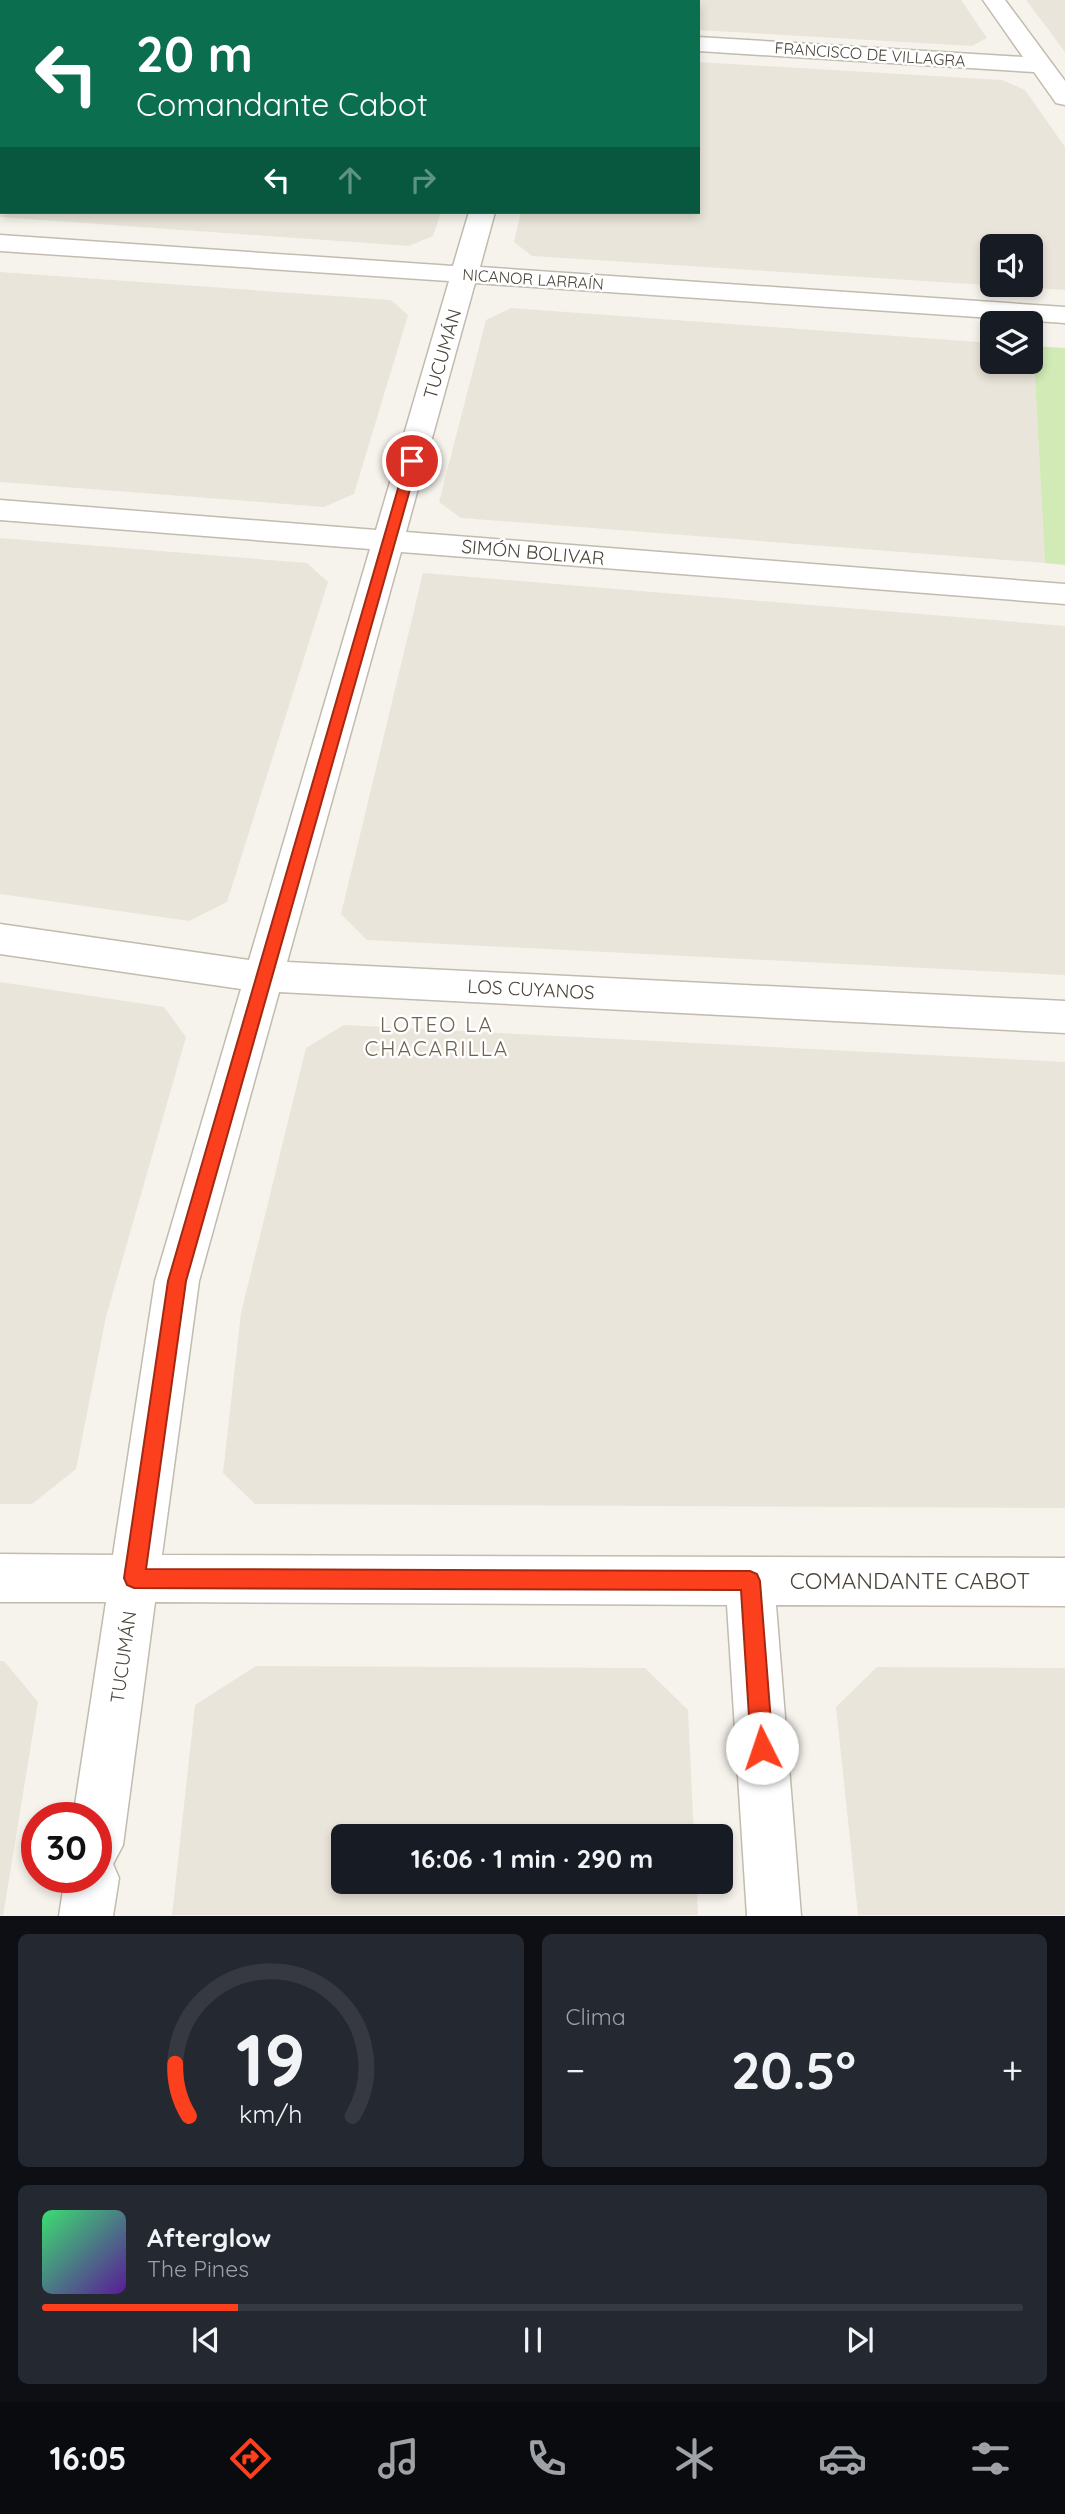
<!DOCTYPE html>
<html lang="es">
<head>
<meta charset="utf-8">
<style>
	:root { --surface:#171b24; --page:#242831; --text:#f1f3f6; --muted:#9ea1a6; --line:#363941; --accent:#fc3f1d }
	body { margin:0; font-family:Quicksand,sans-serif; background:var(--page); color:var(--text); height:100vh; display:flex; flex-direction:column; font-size:26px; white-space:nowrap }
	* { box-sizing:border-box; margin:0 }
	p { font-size:23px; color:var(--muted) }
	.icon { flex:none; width:38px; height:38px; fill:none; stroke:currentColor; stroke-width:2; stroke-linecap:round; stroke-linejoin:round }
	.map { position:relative; height:1916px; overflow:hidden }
	.drawer { display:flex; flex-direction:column; gap:18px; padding:18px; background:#0d0f14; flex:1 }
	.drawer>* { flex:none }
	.guide { position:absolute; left:0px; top:0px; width:700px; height:214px; box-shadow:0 4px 10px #0003; background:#0b6e4f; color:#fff; overflow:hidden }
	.buttons { position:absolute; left:980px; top:234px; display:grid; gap:14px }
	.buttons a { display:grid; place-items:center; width:63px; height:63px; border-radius:10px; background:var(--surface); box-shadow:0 4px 10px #0003; font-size:35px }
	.speed { position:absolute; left:21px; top:1802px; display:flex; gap:14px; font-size:35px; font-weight:700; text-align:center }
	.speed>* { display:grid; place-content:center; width:91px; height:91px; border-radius:50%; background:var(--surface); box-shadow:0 4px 10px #0003; line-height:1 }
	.speed .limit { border:10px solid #d22; background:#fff; color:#111 }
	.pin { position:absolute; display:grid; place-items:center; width:60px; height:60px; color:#fff; margin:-30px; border:4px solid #fff; border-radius:50%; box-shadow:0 2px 7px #0007 }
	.me { position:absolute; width:77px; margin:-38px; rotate:356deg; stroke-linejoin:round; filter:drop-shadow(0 0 5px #0008) }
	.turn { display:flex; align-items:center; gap:24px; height:147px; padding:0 21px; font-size:32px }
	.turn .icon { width:91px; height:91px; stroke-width:2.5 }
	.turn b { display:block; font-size:49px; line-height:60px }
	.lanes { display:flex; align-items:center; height:66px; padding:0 21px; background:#0003; justify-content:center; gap:35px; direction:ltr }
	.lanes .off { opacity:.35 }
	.big { font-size:52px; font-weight:700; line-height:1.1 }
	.drawer .widget { flex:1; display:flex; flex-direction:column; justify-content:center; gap:10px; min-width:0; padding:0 24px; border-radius:10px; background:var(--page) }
	.drawer .dial { align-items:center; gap:0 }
	.dial svg { height:182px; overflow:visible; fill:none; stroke:var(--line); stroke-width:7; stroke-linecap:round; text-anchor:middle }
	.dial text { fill:var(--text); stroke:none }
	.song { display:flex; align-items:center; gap:21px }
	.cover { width:84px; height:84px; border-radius:10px; background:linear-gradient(135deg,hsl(140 70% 55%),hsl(270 70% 35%)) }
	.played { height:7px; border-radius:4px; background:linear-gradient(90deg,var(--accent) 20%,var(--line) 20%) }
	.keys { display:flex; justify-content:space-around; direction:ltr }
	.heat { display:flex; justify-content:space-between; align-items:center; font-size:38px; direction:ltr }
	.drawer .tiles { flex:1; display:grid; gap:18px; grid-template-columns:1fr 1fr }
	.widget:last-child { grid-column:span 2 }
	.trip { position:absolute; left:331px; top:1824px; width:402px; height:70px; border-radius:10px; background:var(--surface); box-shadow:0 4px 10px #0003; font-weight:700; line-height:70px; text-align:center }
	.tabs { display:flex; height:112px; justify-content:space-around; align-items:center; background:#090b0e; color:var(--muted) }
	.tabs .icon { width:49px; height:49px }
	.tabs .active { color:var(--accent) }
	.tabs b { font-size:32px; color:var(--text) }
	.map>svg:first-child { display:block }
	.residential { fill:#eae5da; fill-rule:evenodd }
	.education { fill:#efe8d6 }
	.green { fill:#d2eab5 }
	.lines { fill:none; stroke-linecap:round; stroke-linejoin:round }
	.minor-casing { stroke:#c2bbae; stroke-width:3 }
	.minor { fill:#fff; fill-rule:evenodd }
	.route { fill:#fc3f1d; stroke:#a42913; stroke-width:2 }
	.labels { text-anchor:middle; stroke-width:5; stroke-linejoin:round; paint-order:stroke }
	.far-street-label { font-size:16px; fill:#4b4439; stroke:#fff }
	.street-label { font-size:19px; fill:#4b4439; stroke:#fff }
	.neighbourhood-label { font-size:21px; letter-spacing:2px; fill:#6e6250; stroke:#fff }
	.near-street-label { font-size:23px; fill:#4b4439; stroke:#fff }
</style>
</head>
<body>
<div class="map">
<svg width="1065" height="1916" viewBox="0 0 1065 1916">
	<rect width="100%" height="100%" fill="#f6f3ec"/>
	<!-- residential -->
	<path class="residential" d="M575,0h386l26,38 -15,8 -274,-16v-28z
		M1026,0h39v52l-14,-19z
		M698,62l304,18 23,10 40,57v143l-533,-34 -18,-14 7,-30h177zM992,247h39v38h-39z
		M0,134l2,78h439l-8,24 -24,10 -409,-29z
		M0,272l391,28 17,15 -54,179 -30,13 -324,-25z
		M511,308l481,35v19h39v-5l3,3 11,203 -584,-45 -22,-16 47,-182z
		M0,538l307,25 21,19 -101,320 -38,19 -189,-27z
		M423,573l642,53v349l-698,-35 -26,-26z
		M0,982l164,25 22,30 -80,280 -30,152 -44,35h-32z
		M344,1025l721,37v446l-810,-4 -32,-31 18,-160 65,-265z
		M0,1661h4l34,41 -35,214 -3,-1z
		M256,1666l389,2 43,42 6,126h-351v45h353l2,34h-526l23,-210z
		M877,1667l188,1v247h-207l-22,-208z"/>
	<!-- education -->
	<path class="education" d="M0,0h318l-316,2v132z"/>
	<!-- green -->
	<path class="green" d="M1031,346l34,2v217l-20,-2 -11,-203 -3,-3z"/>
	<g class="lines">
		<defs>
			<path id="minor" d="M528,0h22l-23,2z
				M983,0h22l60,81v24l-9,-2 -22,-31 -336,-21v-14l325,20z
				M469,212h26l-15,55 585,40v16l-590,-40 -69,249 659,52v20l-664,-52 -114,410 778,39v32l-786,-41 -80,289 -37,274 903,3v48l-289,-1 25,311h-54l-20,-311 -572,-3 -32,243 -10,19 6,14 -6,38h-54l6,-38h31v-60h-23l33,-216h-106v-48l113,1 42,-274 86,-292 -241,-35v-30l249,36 121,-411 -370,-29v-20l376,30 73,-249 -449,-30v-16l453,31z"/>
		</defs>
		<!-- minor casing -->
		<use href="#minor" class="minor-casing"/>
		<!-- minor -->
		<use href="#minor" class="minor"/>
	</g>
	<!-- route -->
	<path class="route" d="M412,457l6,4 -232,820 -40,288 604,2 7,3 3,7 13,167 -3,8 -8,3 -8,-3 -3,-8 -10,-158 -607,-2 -7,-3 -3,-7 44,-297 238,-820z"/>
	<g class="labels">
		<!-- far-street labels -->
		<g class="far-street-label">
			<text transform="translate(870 54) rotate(4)" y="6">FRANCISCO DE VILLAGRA</text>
			<text transform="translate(533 279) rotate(4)" y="6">NICANOR LARRAÍN</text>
		</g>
		<!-- street labels -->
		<g class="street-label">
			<text transform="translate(442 354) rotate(-74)" y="7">TUCUMÁN</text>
			<text transform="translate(533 552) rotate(5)" y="7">SIMÓN BOLIVAR</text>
			<text transform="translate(531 989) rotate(3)" y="7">LOS CUYANOS</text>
			<text transform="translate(123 1657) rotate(-82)" y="7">TUCUMÁN</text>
		</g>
		<!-- neighbourhood labels -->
		<g class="neighbourhood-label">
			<text x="437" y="1032">LOTEO LA<tspan x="437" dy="24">CHACARILLA</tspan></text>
		</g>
		<!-- near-street labels -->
		<g class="near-street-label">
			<text x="910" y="1589">COMANDANTE CABOT</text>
		</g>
	</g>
</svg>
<div class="buttons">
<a><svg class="icon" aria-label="sound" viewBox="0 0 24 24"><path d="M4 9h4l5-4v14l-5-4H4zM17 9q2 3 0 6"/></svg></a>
<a><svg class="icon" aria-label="layers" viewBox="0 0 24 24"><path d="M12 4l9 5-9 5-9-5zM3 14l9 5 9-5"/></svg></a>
</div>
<div class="speed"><div class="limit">30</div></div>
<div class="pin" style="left:412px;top:461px;background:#d93025"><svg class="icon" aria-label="arrive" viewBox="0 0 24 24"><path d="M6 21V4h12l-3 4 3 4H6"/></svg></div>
<svg class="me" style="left:762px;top:1748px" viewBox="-20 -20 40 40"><circle r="19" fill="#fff"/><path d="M0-13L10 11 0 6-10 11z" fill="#fc3f1d"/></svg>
<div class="trip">16:06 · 1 min · 290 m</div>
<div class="guide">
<div class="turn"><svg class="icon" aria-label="left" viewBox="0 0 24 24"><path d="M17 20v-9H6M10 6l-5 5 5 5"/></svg><div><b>20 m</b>Comandante Cabot</div></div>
<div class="lanes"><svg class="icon" aria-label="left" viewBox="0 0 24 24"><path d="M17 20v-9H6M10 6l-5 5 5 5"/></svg><svg class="icon off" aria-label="ahead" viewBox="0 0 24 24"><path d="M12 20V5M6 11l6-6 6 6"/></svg><svg class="icon off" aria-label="right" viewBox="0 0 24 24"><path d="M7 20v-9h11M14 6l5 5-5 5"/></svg></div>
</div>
</div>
<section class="drawer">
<div class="tiles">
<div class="widget dial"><svg viewBox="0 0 100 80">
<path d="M14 69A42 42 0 1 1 86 69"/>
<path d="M14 69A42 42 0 0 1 8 46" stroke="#fc3f1d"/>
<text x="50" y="56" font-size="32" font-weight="700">19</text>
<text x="50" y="72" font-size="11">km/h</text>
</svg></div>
<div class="widget"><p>Clima</p>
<div class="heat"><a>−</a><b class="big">20.5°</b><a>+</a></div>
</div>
<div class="widget">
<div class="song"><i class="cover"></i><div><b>Afterglow</b><p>The Pines</p></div></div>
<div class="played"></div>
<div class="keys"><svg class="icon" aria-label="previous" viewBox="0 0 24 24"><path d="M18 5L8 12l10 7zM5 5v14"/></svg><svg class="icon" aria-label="pause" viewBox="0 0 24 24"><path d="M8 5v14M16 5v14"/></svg><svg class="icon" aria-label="next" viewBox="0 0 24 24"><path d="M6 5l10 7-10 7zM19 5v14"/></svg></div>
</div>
</div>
</section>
<nav class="tabs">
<b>16:05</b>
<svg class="icon active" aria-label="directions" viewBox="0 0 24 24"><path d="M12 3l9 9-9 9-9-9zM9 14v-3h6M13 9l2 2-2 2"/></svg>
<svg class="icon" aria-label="music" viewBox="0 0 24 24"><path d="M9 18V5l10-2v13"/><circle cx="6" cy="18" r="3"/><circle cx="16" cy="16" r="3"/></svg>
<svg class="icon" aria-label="phone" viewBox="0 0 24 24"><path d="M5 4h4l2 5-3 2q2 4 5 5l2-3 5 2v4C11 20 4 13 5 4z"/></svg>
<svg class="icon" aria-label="climate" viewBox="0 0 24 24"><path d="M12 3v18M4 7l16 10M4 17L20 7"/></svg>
<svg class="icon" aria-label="car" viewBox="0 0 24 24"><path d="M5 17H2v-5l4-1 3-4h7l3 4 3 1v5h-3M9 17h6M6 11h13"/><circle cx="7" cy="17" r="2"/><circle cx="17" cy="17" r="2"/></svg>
<svg class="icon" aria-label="filters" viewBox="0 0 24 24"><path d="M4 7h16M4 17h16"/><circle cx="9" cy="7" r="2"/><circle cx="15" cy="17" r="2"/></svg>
</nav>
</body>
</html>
